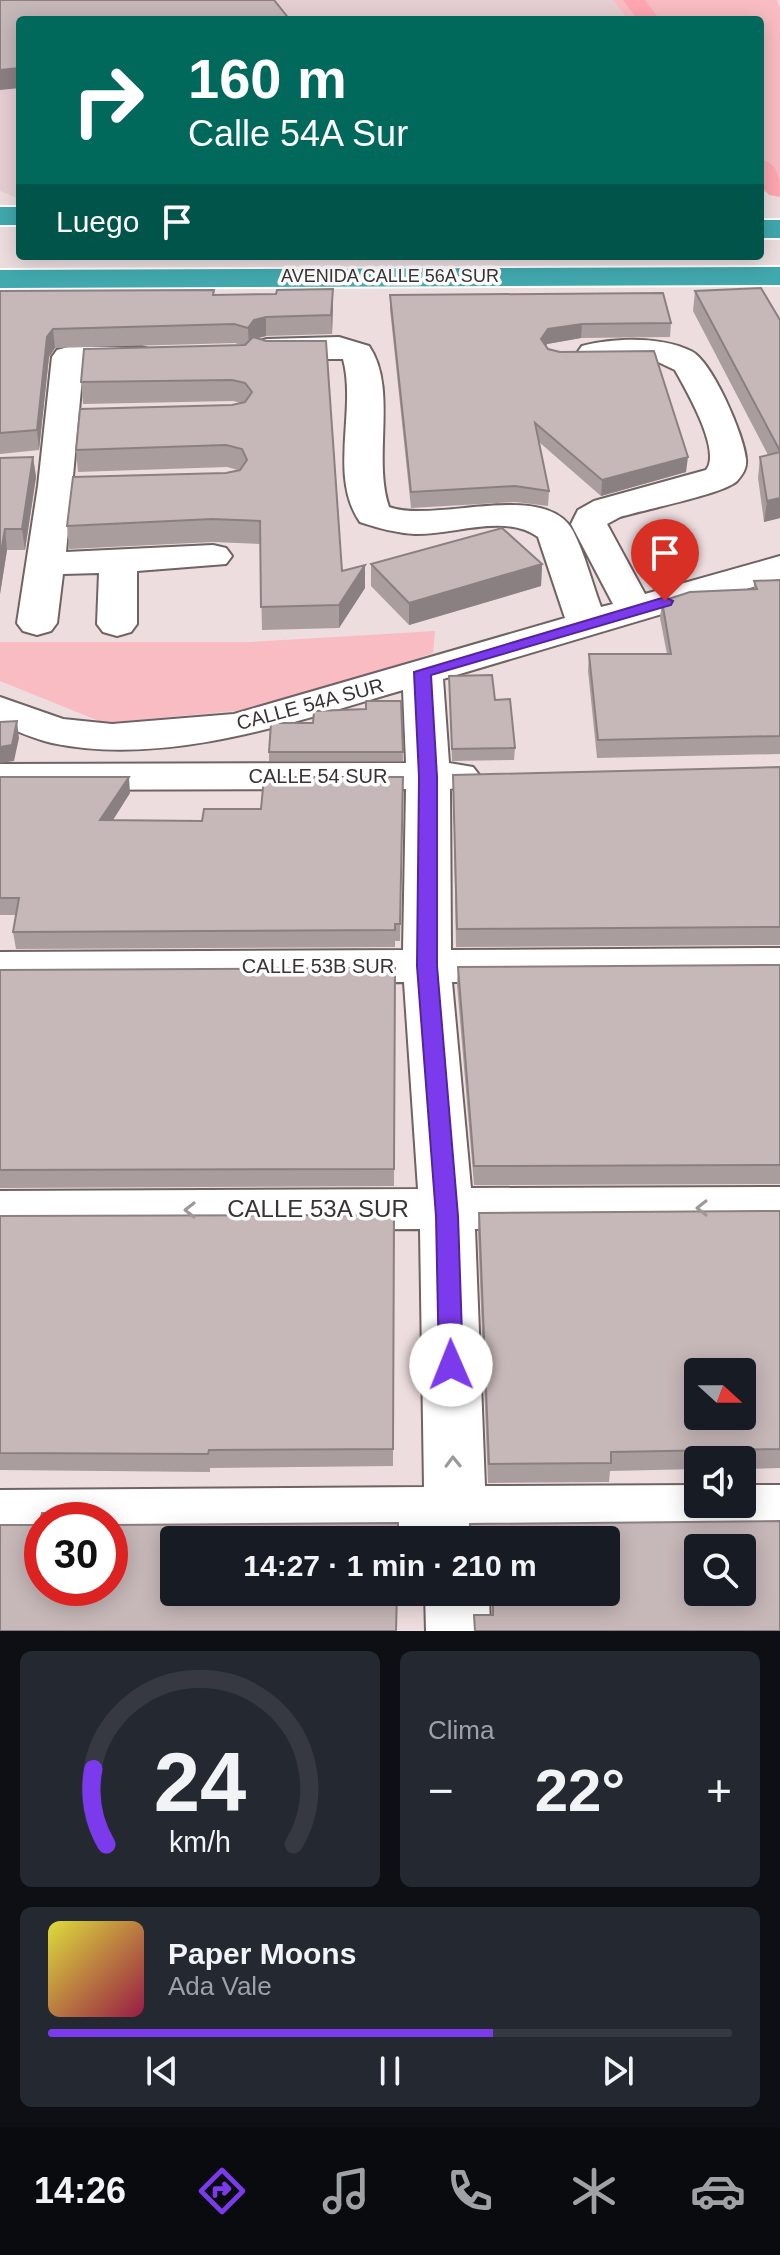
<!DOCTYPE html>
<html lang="es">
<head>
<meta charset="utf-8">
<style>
	:root { --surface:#171b24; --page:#242831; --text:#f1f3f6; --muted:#9ea1a6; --line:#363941; --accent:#7c3aed }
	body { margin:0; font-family:Arial,sans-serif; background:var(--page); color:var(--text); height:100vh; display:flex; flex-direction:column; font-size:30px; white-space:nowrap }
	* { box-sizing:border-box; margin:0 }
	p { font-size:26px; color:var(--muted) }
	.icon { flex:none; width:44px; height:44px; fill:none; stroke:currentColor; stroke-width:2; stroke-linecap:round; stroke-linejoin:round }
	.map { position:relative; height:1631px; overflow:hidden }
	.details { display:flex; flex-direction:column; gap:20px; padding:20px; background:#0d0f14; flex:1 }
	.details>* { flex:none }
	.hud { position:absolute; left:16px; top:16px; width:748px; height:244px; border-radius:8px; box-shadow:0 4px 20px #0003; background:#00695c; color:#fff; overflow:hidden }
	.needle { width:52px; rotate:111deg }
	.tools { position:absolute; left:684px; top:1358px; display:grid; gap:16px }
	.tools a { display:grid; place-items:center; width:72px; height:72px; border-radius:8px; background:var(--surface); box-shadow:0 4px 20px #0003; font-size:40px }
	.speed { position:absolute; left:24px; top:1502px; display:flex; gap:16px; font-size:40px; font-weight:700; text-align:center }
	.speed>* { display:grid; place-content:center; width:104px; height:104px; border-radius:50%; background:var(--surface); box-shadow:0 4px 20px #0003; line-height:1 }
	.speed .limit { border:12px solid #d22; background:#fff; color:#111 }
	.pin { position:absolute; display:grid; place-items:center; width:68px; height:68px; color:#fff; margin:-82px -34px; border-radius:50% 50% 50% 0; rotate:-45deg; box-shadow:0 0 8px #0007 }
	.pin .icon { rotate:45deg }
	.me { position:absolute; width:88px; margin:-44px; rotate:359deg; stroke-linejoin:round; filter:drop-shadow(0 0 6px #0008) }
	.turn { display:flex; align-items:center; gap:28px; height:168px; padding:0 40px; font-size:36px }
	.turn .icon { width:104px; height:104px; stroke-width:2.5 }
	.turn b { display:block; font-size:56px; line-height:68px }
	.then { display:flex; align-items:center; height:76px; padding:0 40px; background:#0003; gap:16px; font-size:30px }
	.big { font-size:60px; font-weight:700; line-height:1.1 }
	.details .widget { flex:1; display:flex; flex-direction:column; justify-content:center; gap:12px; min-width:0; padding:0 28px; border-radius:12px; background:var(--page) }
	.details .dial { align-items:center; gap:0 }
	.dial svg { height:208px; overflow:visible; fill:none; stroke:var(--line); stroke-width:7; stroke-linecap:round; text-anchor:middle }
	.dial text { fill:var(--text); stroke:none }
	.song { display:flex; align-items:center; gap:24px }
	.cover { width:96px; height:96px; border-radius:12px; background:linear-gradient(135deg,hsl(60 70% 55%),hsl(340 70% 35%)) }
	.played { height:8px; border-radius:4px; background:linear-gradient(90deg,var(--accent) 65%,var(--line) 65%) }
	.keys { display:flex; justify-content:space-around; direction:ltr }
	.heat { display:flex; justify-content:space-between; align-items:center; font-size:44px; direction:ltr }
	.details .tiles { flex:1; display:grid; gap:20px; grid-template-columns:1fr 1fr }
	.widget:last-child { grid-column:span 2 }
	.trip { position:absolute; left:160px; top:1526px; width:460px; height:80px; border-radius:8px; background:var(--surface); box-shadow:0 4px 20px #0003; font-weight:700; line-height:80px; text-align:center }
	.tabs { display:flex; height:128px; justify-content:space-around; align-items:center; background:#090b0e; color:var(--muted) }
	.tabs .icon { width:56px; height:56px }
	.tabs .current { color:var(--accent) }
	.tabs b { font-size:36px; color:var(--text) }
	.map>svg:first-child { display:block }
	.built { fill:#e6cfd2 }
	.green { fill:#f9bcc3 }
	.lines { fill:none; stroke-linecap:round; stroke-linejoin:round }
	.canal { fill:#fea7b2; fill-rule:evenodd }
	.minor-casing { stroke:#706364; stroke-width:4 }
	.highway-casing { stroke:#fff; stroke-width:4 }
	.minor { fill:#fff; fill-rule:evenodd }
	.highway { fill:#41a8ad; fill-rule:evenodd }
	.wall { fill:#aa9d9e }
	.shaded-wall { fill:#8b8081 }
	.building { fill:#c6b7b8; stroke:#8b8081; stroke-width:2; fill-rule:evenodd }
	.oneway { stroke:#9c999a }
	.route { fill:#7c3aed; stroke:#51269a; stroke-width:2 }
	.labels { text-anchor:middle; stroke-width:7; stroke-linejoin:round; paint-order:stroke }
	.far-street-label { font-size:18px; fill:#393334; stroke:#fff }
	.street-label { font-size:20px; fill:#393334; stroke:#fff }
	.near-street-label { font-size:24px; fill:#393334; stroke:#fff }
</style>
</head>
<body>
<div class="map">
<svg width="780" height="1631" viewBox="0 0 780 1631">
	<rect width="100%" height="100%" fill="#eddddf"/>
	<!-- built -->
	<path class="built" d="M0,0h613l15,20h-608v179l-20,-8z"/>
	<!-- green -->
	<path class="green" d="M613,0h164l3,8v184h-20v-172h-132z
		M435,631l-2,22 -167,55 -162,15 -104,-42v-39h250z"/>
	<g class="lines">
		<!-- canal -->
		<path class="canal" d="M623,0h22l15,20h-22z
			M760,159c20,5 20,21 20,38l-11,-2 -9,-11z"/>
		<defs>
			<path id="minor" d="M339,337l30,9c29,42 3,112 20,161 46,17 156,-28 184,24 12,23 19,52 28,76l12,-3 -42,-80 7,-14 16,-9 112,-31c16,-19 -20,-80 -31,-100l-19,-9 -74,-1 -5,-7 5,-7c32,-8 78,-10 109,5 21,10 53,84 55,108 1,9 -3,15 -9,22 -13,13 -95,29 -117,36l-13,7 38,70 135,-38v23l-337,100 6,84 24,4 7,9 -7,9 -23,4 1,161 329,-2v32l-328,2 19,206 309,-1v40l-305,2 10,257 213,-1v19h44v-19h38v52l-670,5v-22h-68v22h-42v-52l424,-3 -4,-258 -420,2v-40l418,-2 -14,-207 -404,2v-32l403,-2 3,-161 -406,1v-26l406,-1 -3,-73c-109,32 -236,77 -351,53 -18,-4 -35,-12 -52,-19v-27l63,22 49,5 122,-10 331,-96 -27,-81c-33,-24 -84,-2 -123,-3 -19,-1 -37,-6 -55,-12 -32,-46 -3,-112 -17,-163h-76l-11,-3 -5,-7 5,-7 11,-3z
				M68,347h73l11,3 5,7 -5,7 -69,3 -17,185 147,-7 13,3 6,8 -6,8 -89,7v53l-6,8 -14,4 -14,-4 -6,-8 2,-51 -36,1 -6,49 -6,8 -14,4 -14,-4 -6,-8 21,-137 14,-129 5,-7z
				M425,1592h64l1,39h-64z"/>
			<path id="highway" d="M0,207h20v18h-20z
				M760,220h20v18h-20z
				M780,267v18l-780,3v-18z"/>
		</defs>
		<!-- minor casing -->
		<use href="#minor" class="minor-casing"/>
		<!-- highway casing -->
		<use href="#highway" class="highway-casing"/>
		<!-- minor -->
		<use href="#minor" class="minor"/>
		<!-- highway -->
		<use href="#highway" class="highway"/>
	</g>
	<!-- wall -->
	<path class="wall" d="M333,289l-1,45 -66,2 -8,2 84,233 23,-6v23l-26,40 -77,2 -2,-86 -47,-2 -144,7 -2,-23 159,-53 12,-3 -11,-3 -149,5 -2,-22 165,-47 -8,-2 -150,3 -2,-22 160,-37 -6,-2 -180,5 -6,9 -10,93 -39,4v-163l214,4 62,-1z
		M695,291l85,29v198l-16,4 -6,-44 2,-21 8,-2 -75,-144z
		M390,295l281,28 -1,14 -89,1 -34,6 -1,2 140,126 -85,24 -62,-54 10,49 -1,15 -33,-4 -104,6 -21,-199z
		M33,457l3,20 -11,73h-18l-7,44v-136z
		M371,564h171l-1,22 -132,39 -38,-39z
		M780,580v174l-183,4 -9,-87 1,-17h78l-7,-36 2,-17 92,-12v-8z
		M449,676l46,24 20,48 -1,12 -62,1z
		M401,701l2,60h-134v-9l44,-29z
		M780,767v178l-324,2 -3,-172z
		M0,777l130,16 -17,27 89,1 201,-44 -3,164h-5v6l-379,2 -3,-17 3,-17h-16z
		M780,965v219l-306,1 -17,-200 1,-18z
		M395,968l-1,218 -394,2v-218z
		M780,1211v257l-38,1v-9h-44v9l-88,2 -1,11 -121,1 -10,-251 1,-19z
		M394,1215l-1,251 -183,2v4l-210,-2v-254z"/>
	<!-- shaded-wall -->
	<path class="shaded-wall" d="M20,68v20l-20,2v-20z
		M333,289v19l-1,26 -1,-19z
		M266,317v19l-11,3 -6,8 -1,-19 6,-8z
		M582,324l-1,14 -34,6 -7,10 1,-15 7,-10z
		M53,329l2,19 -6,9 -10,93 -2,-20 10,-93z
		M33,457l3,20 -11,73 -3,-21z
		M688,457l-2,15 -85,24 1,-16z
		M780,498v20l-16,4 3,-21z
		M5,529l2,21 -7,44v-36z
		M542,564l-1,22 -132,39v-22z
		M365,565v23l-26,40v-23z
		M17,721l2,17 -5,23 -14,2v-16z
		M129,777l1,16 -28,44 -2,-17z"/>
	<!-- building -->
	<path class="building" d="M0,0h274l16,20h-270v48l-20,2z
		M761,288l19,32v131l-85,-160z
		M333,289l-2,26 -65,2 -12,3 -6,8 -14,-4 -181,5 -6,8 -10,93 -37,3v-142l214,-1 -1,5 63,-1 1,-4z
		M663,293l8,30 -89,1 -34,5 -7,10 7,10 12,3 94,-1 34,106 -86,23 -67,-57 14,68 -34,-5 -104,6 -21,-197z
		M253,337l13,4h60l16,230 23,-6 -26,40 -78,2 -1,-86 -48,-2 -145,7 6,-49 153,-4 14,-3 7,-10 -5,-11 -16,-4 -150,5 4,-41 152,-4 13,-3 7,-10 -7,-9 -13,-3 -151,2 3,-33 161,-4z
		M780,452v46l-13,3 -7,-44z
		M33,457l-11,72h-17l-5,29v-100z
		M502,528l40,36 -133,39 -38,-39z
		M780,580v156l-182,4 -9,-86h82l-9,-53 28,-9 67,-3 -3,-8z
		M492,675l3,25 15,-1 5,49 -63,1 -3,-73z
		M366,701h35l2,51h-134l2,-29h42l1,-12 52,-2z
		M17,721l-5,24 -12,2v-25z
		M780,767v160l-323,2 -4,-154z
		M0,777h129l-29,43 102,1 2,-12h57l3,-32h139l-3,147h-5v6l-382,2 6,-34h-19z
		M780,965v200l-306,1 -16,-199z
		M395,968l-1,201 -394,1v-200z
		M780,1211v238l-169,3v11l-122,1 -10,-251zM698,1372h44v44h-44z
		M394,1215l-1,234 -184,1 -1,4 -208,-1v-237z
		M42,1513h62l2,7h-64v68h68v-63l288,-2v17h-224v52h223l-1,39h-396v-106h39z
		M780,1521v110h-305l-1,-16h19v-23h113v-52h-135l-1,-16zM698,1548h44v44h-44z"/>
	<!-- one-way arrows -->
	<defs><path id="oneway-chevron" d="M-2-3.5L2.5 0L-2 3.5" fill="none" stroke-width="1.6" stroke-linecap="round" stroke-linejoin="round" transform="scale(2)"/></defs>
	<g class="oneway">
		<use href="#oneway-chevron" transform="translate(702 1208) rotate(180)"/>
		<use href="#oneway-chevron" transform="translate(190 1210) rotate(180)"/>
		<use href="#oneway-chevron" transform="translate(453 1462) rotate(-91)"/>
	</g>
	<!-- route -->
	<path class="route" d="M665,597l8,4 -2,4 -240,70 6,102v189l21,250 5,149 -4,7 -8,2 -8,-2 -4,-7 -3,-149 -19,-250 2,-189 -5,-105z"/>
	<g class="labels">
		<!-- far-street labels -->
		<g class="far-street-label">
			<text x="390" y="282">AVENIDA CALLE 56A SUR</text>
		</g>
		<!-- street labels -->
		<g class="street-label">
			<text transform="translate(310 704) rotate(-15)" y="7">CALLE 54A SUR</text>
			<text x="318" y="783">CALLE 54 SUR</text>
			<text x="318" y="973">CALLE 53B SUR</text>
		</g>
		<!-- near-street labels -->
		<g class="near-street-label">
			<text x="318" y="1217">CALLE 53A SUR</text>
		</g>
	</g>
</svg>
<div class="tools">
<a><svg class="needle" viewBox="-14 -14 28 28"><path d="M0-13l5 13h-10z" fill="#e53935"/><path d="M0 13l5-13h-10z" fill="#9ea1a6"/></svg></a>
<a><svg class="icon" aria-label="sound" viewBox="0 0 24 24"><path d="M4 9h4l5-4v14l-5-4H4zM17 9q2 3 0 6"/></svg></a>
<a><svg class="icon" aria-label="search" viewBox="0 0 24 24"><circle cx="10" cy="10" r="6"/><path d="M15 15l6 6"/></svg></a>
</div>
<div class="speed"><div class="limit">30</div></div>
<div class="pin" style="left:665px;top:601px;background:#d93025"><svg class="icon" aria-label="arrive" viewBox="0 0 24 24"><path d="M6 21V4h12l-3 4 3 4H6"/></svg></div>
<svg class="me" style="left:451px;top:1365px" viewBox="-20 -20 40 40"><circle r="19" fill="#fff"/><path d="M0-13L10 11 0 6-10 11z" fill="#7c3aed"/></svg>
<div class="trip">14:27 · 1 min · 210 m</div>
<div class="hud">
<div class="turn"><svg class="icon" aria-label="right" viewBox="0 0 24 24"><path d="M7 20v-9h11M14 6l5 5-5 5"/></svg><div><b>160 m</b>Calle 54A Sur</div></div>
<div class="then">Luego<svg class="icon" aria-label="arrive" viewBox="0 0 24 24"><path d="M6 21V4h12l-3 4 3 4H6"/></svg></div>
</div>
</div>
<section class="details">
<div class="tiles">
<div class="widget dial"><svg viewBox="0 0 100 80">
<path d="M14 69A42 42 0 1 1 86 69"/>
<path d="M14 69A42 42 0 0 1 9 40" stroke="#7c3aed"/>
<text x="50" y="56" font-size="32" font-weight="700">24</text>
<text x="50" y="72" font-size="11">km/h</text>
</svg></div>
<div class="widget"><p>Clima</p>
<div class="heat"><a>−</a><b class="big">22°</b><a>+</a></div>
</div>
<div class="widget">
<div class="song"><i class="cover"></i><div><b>Paper Moons</b><p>Ada Vale</p></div></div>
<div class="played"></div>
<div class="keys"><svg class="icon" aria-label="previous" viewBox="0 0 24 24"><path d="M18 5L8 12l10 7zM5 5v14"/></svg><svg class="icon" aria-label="pause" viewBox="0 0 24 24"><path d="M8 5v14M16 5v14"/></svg><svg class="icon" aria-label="next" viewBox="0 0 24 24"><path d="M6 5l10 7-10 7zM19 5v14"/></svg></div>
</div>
</div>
</section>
<nav class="tabs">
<b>14:26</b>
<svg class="icon current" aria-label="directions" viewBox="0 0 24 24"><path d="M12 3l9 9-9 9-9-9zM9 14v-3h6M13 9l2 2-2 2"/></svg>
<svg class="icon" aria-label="music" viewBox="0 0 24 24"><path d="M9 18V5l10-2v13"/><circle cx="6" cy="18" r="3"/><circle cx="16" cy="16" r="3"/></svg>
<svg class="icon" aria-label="phone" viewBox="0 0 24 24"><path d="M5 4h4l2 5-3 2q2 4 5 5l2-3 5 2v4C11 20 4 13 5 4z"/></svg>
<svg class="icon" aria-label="climate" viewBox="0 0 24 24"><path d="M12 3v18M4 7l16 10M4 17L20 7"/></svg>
<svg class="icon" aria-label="car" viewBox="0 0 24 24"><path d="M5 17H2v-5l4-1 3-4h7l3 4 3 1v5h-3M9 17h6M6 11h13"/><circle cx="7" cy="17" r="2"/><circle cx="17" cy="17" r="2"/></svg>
</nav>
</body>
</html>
